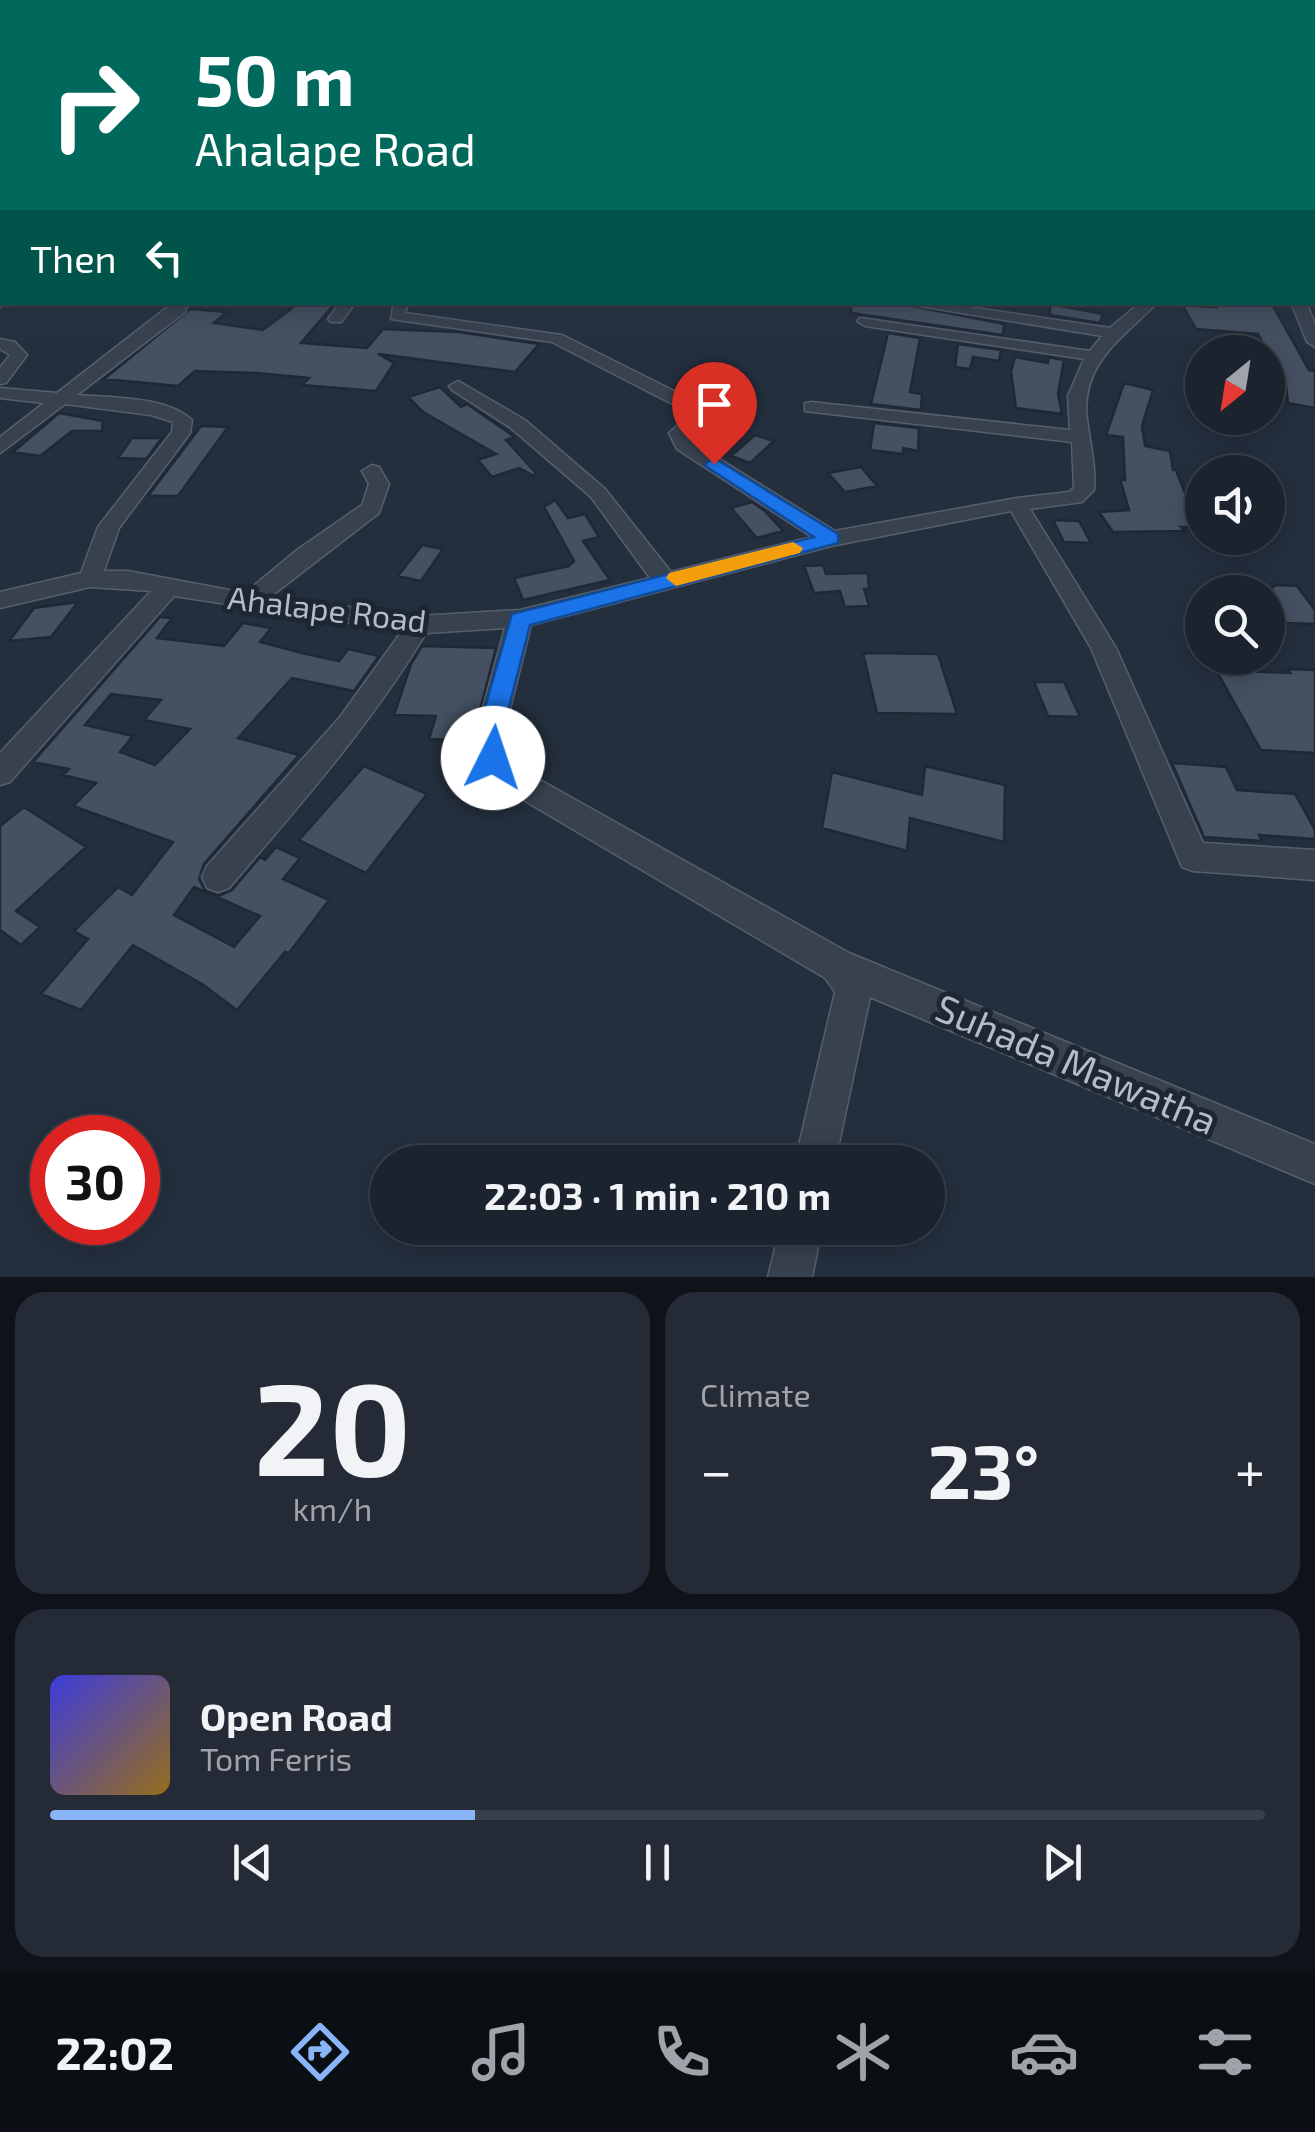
<!DOCTYPE html>
<html lang="en">
<head>
<meta charset="utf-8">
<style>
	:root { --surface:#1b232e; --page:#242b36; --text:#f1f3f6; --muted:#a0a4aa; --line:#39404a; --accent:#8ab4f8 }
	body { margin:0; font-family:"Exo 2",sans-serif; background:var(--page); color:var(--text); height:100vh; display:flex; flex-direction:column; font-size:38px; white-space:nowrap }
	* { box-sizing:border-box; margin:0 }
	p { font-size:32px; color:var(--muted) }
	.icon { flex:none; width:55px; height:55px; fill:none; stroke:currentColor; stroke-width:2; stroke-linecap:round; stroke-linejoin:round }
	.map { position:relative; height:1277px; overflow:hidden }
	.details { display:flex; flex-direction:column; gap:15px; padding:15px; background:#0f1319; flex:1 }
	.details>* { flex:none }
	.hud { position:absolute; left:0px; top:0px; width:1315px; height:305px; box-shadow:0 5px 25px #0003,0 0 0 2px var(--line); background:#00695c; color:#fff; overflow:hidden }
	.needle { width:65px; rotate:210deg }
	.buttons { position:absolute; left:1185px; top:335px; display:grid; gap:20px }
	.buttons a { display:grid; place-items:center; width:100px; height:100px; border-radius:50%; background:var(--surface); box-shadow:0 5px 25px #0003,0 0 0 2px var(--line); font-size:50px }
	.speed { position:absolute; left:30px; top:1115px; display:flex; gap:20px; font-size:50px; font-weight:700; text-align:center }
	.speed>* { display:grid; place-content:center; width:130px; height:130px; border-radius:50%; background:var(--surface); box-shadow:0 5px 25px #0003,0 0 0 2px var(--line); line-height:1 }
	.speed .limit { border:15px solid #d22; background:#fff; color:#111 }
	.pin { position:absolute; display:grid; place-items:center; width:85px; height:85px; color:#fff; margin:-102px -42px; border-radius:50% 50% 50% 0; rotate:-45deg; box-shadow:0 0 10px #0007 }
	.pin .icon { rotate:45deg }
	.me { position:absolute; width:110px; margin:-55px; rotate:4deg; stroke-linejoin:round; filter:drop-shadow(0 0 8px #0008) }
	.turn { display:flex; align-items:center; gap:35px; height:210px; padding:0 30px; font-size:45px }
	.turn .icon { width:130px; height:130px; stroke-width:2.5 }
	.turn b { display:block; font-size:70px; line-height:85px }
	.then { display:flex; align-items:center; height:95px; padding:0 30px; background:#0003; gap:20px; font-size:38px }
	.big { font-size:75px; font-weight:700; line-height:1.1 }
	.details .widget { flex:1; display:flex; flex-direction:column; justify-content:center; gap:15px; min-width:0; padding:0 35px; border-radius:30px; background:var(--page) }
	.details .dial { align-items:center; gap:0 }
	.dial b { font-size:130px; line-height:1 }
	.song { display:flex; align-items:center; gap:30px }
	.cover { width:120px; height:120px; border-radius:15px; background:linear-gradient(135deg,hsl(240 70% 55%),hsl(40 70% 35%)) }
	.played { height:10px; border-radius:5px; background:linear-gradient(90deg,var(--accent) 35%,var(--line) 35%) }
	.keys { display:flex; justify-content:space-around; direction:ltr }
	.heat { display:flex; justify-content:space-between; align-items:center; font-size:55px; direction:ltr }
	.details .tiles { flex:1; display:grid; gap:15px; grid-template-columns:1fr 1fr }
	.widget:last-child { grid-column:span 2 }
	.trip { position:absolute; left:370px; top:1145px; width:575px; height:100px; border-radius:50px; background:var(--surface); box-shadow:0 5px 25px #0003,0 0 0 2px var(--line); font-weight:700; line-height:100px; text-align:center }
	.tabs { display:flex; height:160px; justify-content:space-around; align-items:center; background:#0b0e12; color:var(--muted) }
	.tabs .icon { width:70px; height:70px }
	.tabs .current { color:var(--accent) }
	.tabs b { font-size:45px; color:var(--text) }
	.map>svg:first-child { display:block }
	.building { fill:#455162; stroke:#1f2835; stroke-width:2.5; fill-rule:evenodd }
	.lines { fill:none; stroke-linecap:round; stroke-linejoin:round }
	.minor-casing { stroke:#565f6c; stroke-width:3 }
	.minor { fill:#38414e; fill-rule:evenodd }
	.route { fill:#1a73e8; stroke:#114b97; stroke-width:2.5 }
	.slow { fill:#f59e0b }
	.labels { text-anchor:middle; stroke-width:10; stroke-linejoin:round; paint-order:stroke }
	.street-label { font-size:32px; fill:#b4bcc9; stroke:#1d2633 }
	.near-street-label { font-size:38px; fill:#b4bcc9; stroke:#1d2633 }
</style>
</head>
<body>
<div class="map">
<svg width="1315" height="1277" viewBox="0 0 1315 1277">
	<rect width="100%" height="100%" fill="#242f3e"/>
	<!-- building -->
	<path class="building" d="M300,302h36l-35,41 66,5 16,-19 75,3 81,12 -24,28 -137,-18 16,9 -18,28 -74,-6 7,-7 -52,-5 -62,-2 -17,15 -74,-7 86,-70 37,3 -13,11 49,7z
		M851,302h41l112,22 -1,11 -152,-22z
		M1210,302l62,2 37,66 6,1v37l-27,-5 -3,-26 -9,-1 -5,-24h-4l-9,-18 -62,-5 -14,-24 33,2z
		M1050,304l53,10 -3,9 -50,-8z
		M888,333l32,5 -10,54 12,2 -1,16 -50,-6z
		M958,344l43,6 -2,11 -26,-4 -3,12 -15,-2z
		M1015,357l33,6v-6l16,3 -6,34 4,20 -46,-6 -5,-36z
		M1124,383l29,7 -11,36 3,20 25,5 3,19h3l22,57h-17l3,4 -71,1 -14,-20 30,-2 -9,-31 5,1 -2,-43 -17,-2z
		M440,387l21,20 6,-3 48,33 -9,3 30,33 -2,3 -15,-8 -27,9 -14,-17 18,-6 -73,-42 -15,-15z
		M59,413l44,8 -1,10h-30l-32,25 -27,-4z
		M874,423l45,5 -1,23 -15,-3v6l-33,-4z
		M201,426l27,1 -50,69h-30z
		M755,435l19,6 -24,22 -19,-7z
		M132,438h30l-16,21 -28,-1z
		M861,467l16,19 -32,6 -17,-19z
		M555,500l13,18 17,-4 14,23 -16,4 27,39 -87,20 -9,-22 55,-12 5,-5 -30,-54z
		M752,502l13,9 18,20 -26,7 -26,-30z
		M1053,520l26,1 12,22 -27,-1z
		M422,545l21,4 -22,32 -23,-5z
		M823,565l3,9 42,-1 1,16h-5l5,17 -24,1 -5,-16 -26,2 -10,-27z
		M1275,585l22,1 18,24v14l-29,-1 -4,-6 -14,-1v-24z
		M78,602l-27,35 -42,4 25,-33z
		M160,617l12,1 -15,20 67,8 19,-23 28,5 -11,14 42,11 37,8 9,-12 31,7 -25,35 -62,-13 -54,60 61,17 -95,109 -5,15 7,13 13,4 13,-6 28,-33 5,3 11,-13 24,11 -17,21 46,21 -40,53 -4,-1 -48,58 -35,-26 -69,-39 -52,65 -40,-16 47,-55 -14,-8 44,-44 14,8 41,-53 -100,-36 23,-23 -33,-8 6,-6 -36,-7zM111,694l50,6 -17,20 46,9 -35,36 -35,-13 13,-16 -48,-11zM194,887l66,29 -26,31 -60,-32z
		M422,646l74,2 -24,93 -43,-2 7,-23 -42,-1 17,-51z
		M863,653l75,1 19,60 -80,-1z
		M1287,669l28,1v83l-54,-3 -45,-80 74,3z
		M1034,682h30l16,35 -32,-1z
		M1172,763l54,4 11,23 58,4 20,36v9l-56,-4 3,6 -58,-4z
		M364,766l63,28 -61,79 -67,-33z
		M925,766l80,19 -1,57 -94,-24 -3,33 -85,-23 10,-56 90,23z
		M24,807l62,40 -70,64 24,16 -19,18 -21,-15v-104z"/>
	<g class="lines">
		<defs>
			<path id="minor" d="M0,244h2v8h-2z
				M0,297l2,5h6l-8,5z
				M174,302h15l-4,10 -108,83c34,3 89,1 115,25l-2,13 -71,95 -15,43h24l117,22 52,-43 65,-45 7,-21 -7,-13 10,-6 7,2 10,17 -10,29 -109,84 149,19 101,-6 130,-32 -59,-81 -80,-69 -59,-38 -3,-4 9,-5 67,39 80,69 66,83 141,-35 -135,-88 -8,-16 19,-17 -6,-7 -130,-67 -161,-23 3,-17h15l-4,11 157,22 132,66 13,16 -19,17 4,8 143,89 182,-33 52,-6 5,-4 -2,-46 -267,-31v-8l6,-1 259,28 -2,-34 16,-37 -219,-33 -8,-5 3,-3 230,33 12,-15 -207,-34h41l174,26 31,-26h17c-34,35 -78,61 -71,117 3,24 9,46 7,71l-12,12 -52,7 86,139 87,195 112,7v30l-122,-9 -11,-4 -91,-219 -80,-137 -180,35 -300,79 -28,112 3,15 34,28 309,173 466,191v40l-445,-187 -35,165h-40l40,-170 -10,-14 -305,-180 -37,-32 -8,-29 30,-109 -79,5c-56,93 -127,173 -197,255l-11,4 -11,-4 -5,-11 5,-11 133,-149 62,-86 -228,-35 -164,186 -10,3v-32l151,-162 -61,-4 -90,21v-16l81,-19 17,-46 74,-95 1,-10 -22,-7 -86,-11 -65,49v-16l44,-34 -44,-5v-10l57,5z
				M341,302h15l-15,20h-10l-3,-3z
				M1291,302h15l9,22v23l-8,-5z
				M0,339l15,3 12,13 -21,28 -6,1v-16l10,-13 -10,-6z
				M780,1228h42l-10,49h-44z"/>
		</defs>
		<!-- minor casing -->
		<use href="#minor" class="minor-casing"/>
		<!-- minor -->
		<use href="#minor" class="minor"/>
	</g>
	<!-- sky -->
	<linearGradient id="sky" x2="0" y2="1"><stop stop-color="#141a22"/><stop offset="0.48" stop-color="#3f4d63"/><stop offset="1" stop-color="#3f4d63" stop-opacity="0"/></linearGradient>
	<rect width="1315" height="344" fill="url(#sky)"/>
	<!-- route -->
	<path class="route" d="M714,458l124,76v9l-308,82 -29,113 5,20 -4,7 -9,3 -9,-3 -8,-27 36,-124 302,-77 -107,-70 -2,-3z"/>
	<!-- slow -->
	<path class="slow" d="M793,542l10,6 -3,5 -124,33 -10,-8 3,-5z"/>
	<g class="labels">
		<!-- street labels -->
		<g class="street-label">
			<text transform="translate(327 610) rotate(7)" y="11">Ahalape Road</text>
		</g>
		<!-- near-street labels -->
		<g class="near-street-label">
			<text transform="translate(1076 1065) rotate(23)" y="13">Suhada Mawatha</text>
		</g>
	</g>
</svg>
<div class="buttons">
<a><svg class="needle" viewBox="-14 -14 28 28"><path d="M0-13l5 13h-10z" fill="#e53935"/><path d="M0 13l5-13h-10z" fill="#a0a4aa"/></svg></a>
<a><svg class="icon" aria-label="sound" viewBox="0 0 24 24"><path d="M4 9h4l5-4v14l-5-4H4zM17 9q2 3 0 6"/></svg></a>
<a><svg class="icon" aria-label="search" viewBox="0 0 24 24"><circle cx="10" cy="10" r="6"/><path d="M15 15l6 6"/></svg></a>
</div>
<div class="speed"><div class="limit">30</div></div>
<div class="pin" style="left:714px;top:464px;background:#d93025"><svg class="icon" aria-label="arrive" viewBox="0 0 24 24"><path d="M6 21V4h12l-3 4 3 4H6"/></svg></div>
<svg class="me" style="left:493px;top:758px" viewBox="-20 -20 40 40"><circle r="19" fill="#fff"/><path d="M0-13L10 11 0 6-10 11z" fill="#1a73e8"/></svg>
<div class="trip">22:03 · 1 min · 210 m</div>
<div class="hud">
<div class="turn"><svg class="icon" aria-label="right" viewBox="0 0 24 24"><path d="M7 20v-9h11M14 6l5 5-5 5"/></svg><div><b>50 m</b>Ahalape Road</div></div>
<div class="then">Then<svg class="icon" aria-label="left" viewBox="0 0 24 24"><path d="M17 20v-9H6M10 6l-5 5 5 5"/></svg></div>
</div>
</div>
<section class="details">
<div class="tiles">
<div class="widget dial"><b>20</b><p>km/h</p></div>
<div class="widget"><p>Climate</p>
<div class="heat"><a>−</a><b class="big">23°</b><a>+</a></div>
</div>
<div class="widget">
<div class="song"><i class="cover"></i><div><b>Open Road</b><p>Tom Ferris</p></div></div>
<div class="played"></div>
<div class="keys"><svg class="icon" aria-label="previous" viewBox="0 0 24 24"><path d="M18 5L8 12l10 7zM5 5v14"/></svg><svg class="icon" aria-label="pause" viewBox="0 0 24 24"><path d="M8 5v14M16 5v14"/></svg><svg class="icon" aria-label="next" viewBox="0 0 24 24"><path d="M6 5l10 7-10 7zM19 5v14"/></svg></div>
</div>
</div>
</section>
<nav class="tabs">
<b>22:02</b>
<svg class="icon current" aria-label="directions" viewBox="0 0 24 24"><path d="M12 3l9 9-9 9-9-9zM9 14v-3h6M13 9l2 2-2 2"/></svg>
<svg class="icon" aria-label="music" viewBox="0 0 24 24"><path d="M9 18V5l10-2v13"/><circle cx="6" cy="18" r="3"/><circle cx="16" cy="16" r="3"/></svg>
<svg class="icon" aria-label="phone" viewBox="0 0 24 24"><path d="M5 4h4l2 5-3 2q2 4 5 5l2-3 5 2v4C11 20 4 13 5 4z"/></svg>
<svg class="icon" aria-label="climate" viewBox="0 0 24 24"><path d="M12 3v18M4 7l16 10M4 17L20 7"/></svg>
<svg class="icon" aria-label="car" viewBox="0 0 24 24"><path d="M5 17H2v-5l4-1 3-4h7l3 4 3 1v5h-3M9 17h6M6 11h13"/><circle cx="7" cy="17" r="2"/><circle cx="17" cy="17" r="2"/></svg>
<svg class="icon" aria-label="filters" viewBox="0 0 24 24"><path d="M4 7h16M4 17h16"/><circle cx="9" cy="7" r="2"/><circle cx="15" cy="17" r="2"/></svg>
</nav>
</body>
</html>
